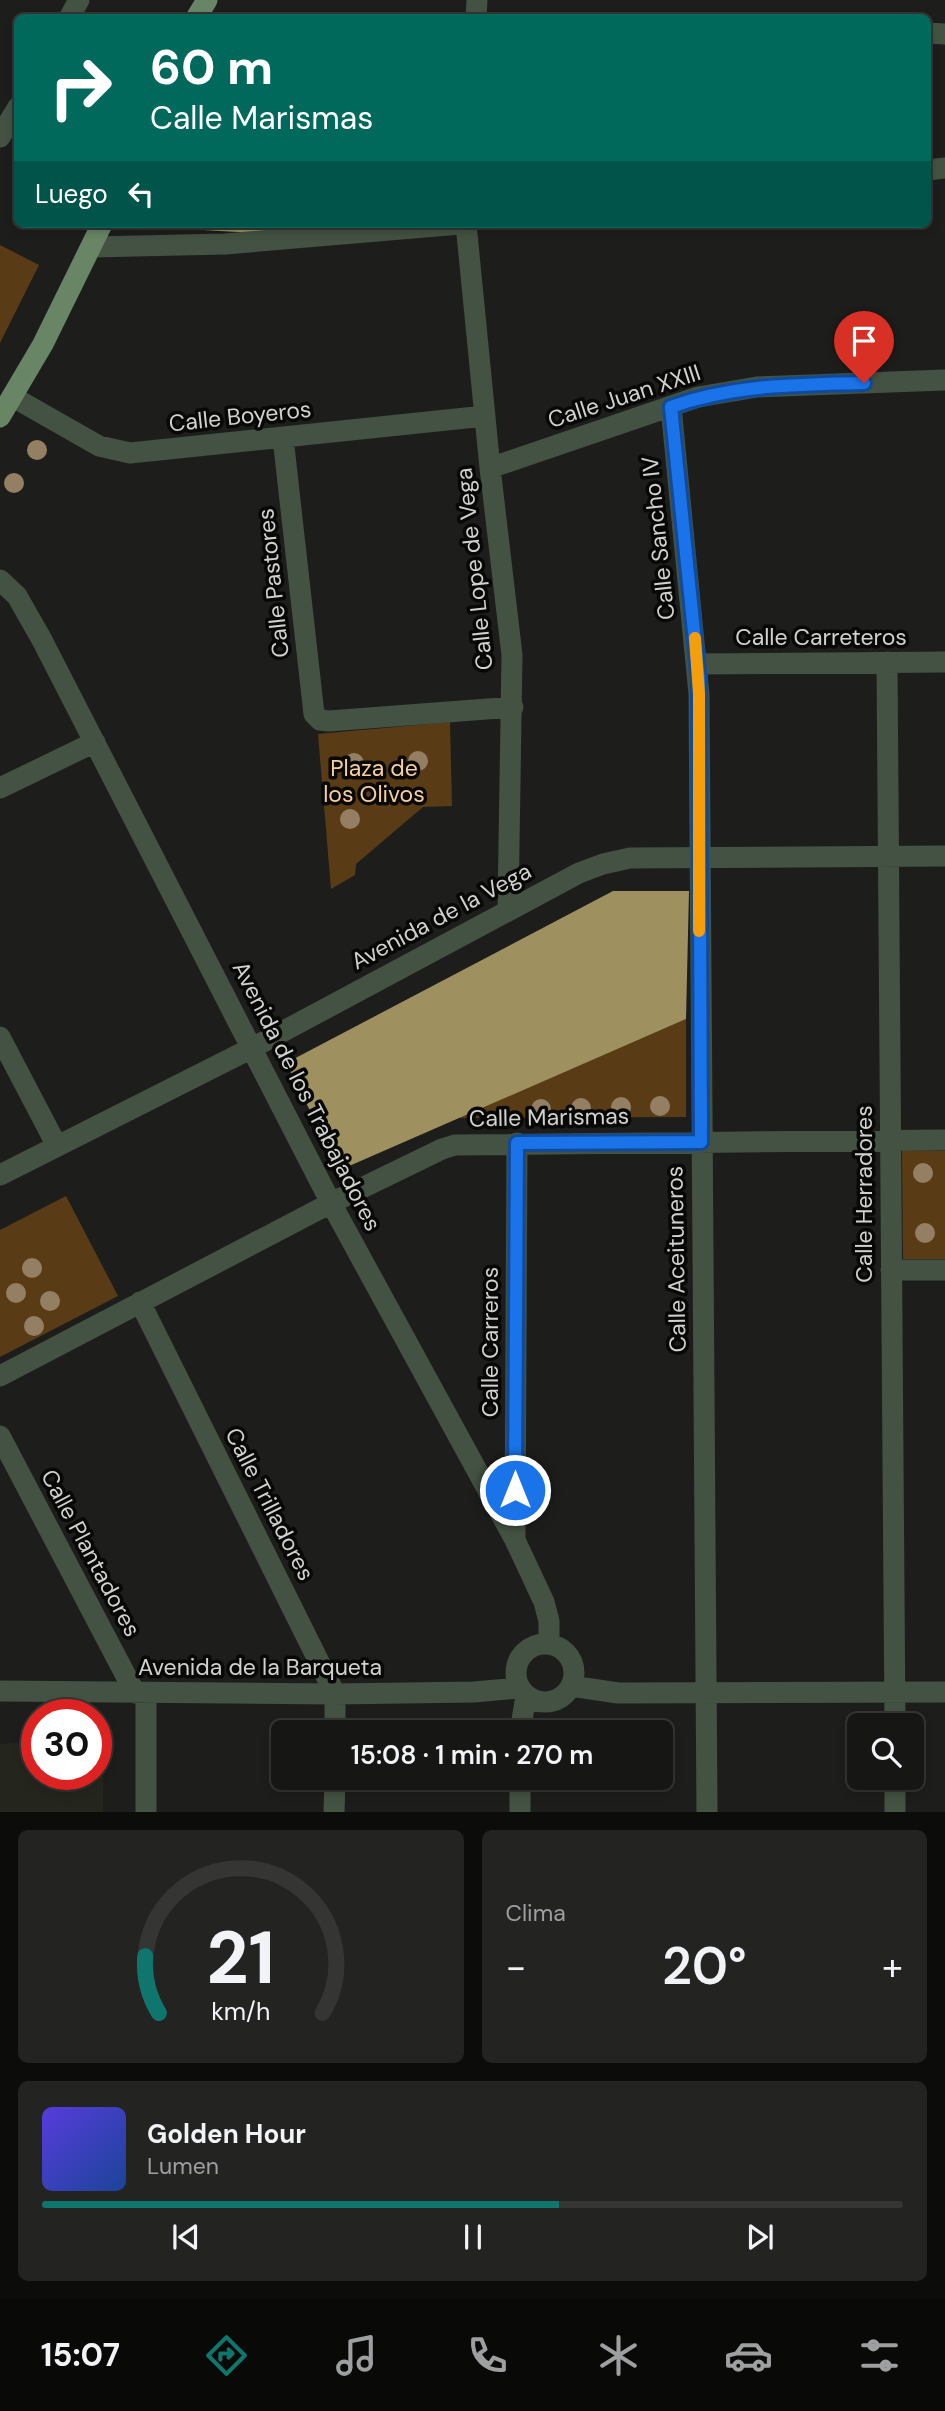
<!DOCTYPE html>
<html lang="es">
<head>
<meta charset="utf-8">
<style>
	:root { --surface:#161614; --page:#232322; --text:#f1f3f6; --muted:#9e9fa0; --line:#353534; --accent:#0f766e }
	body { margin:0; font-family:"DM Sans",sans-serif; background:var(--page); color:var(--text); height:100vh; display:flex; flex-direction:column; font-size:26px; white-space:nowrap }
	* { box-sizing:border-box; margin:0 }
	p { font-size:23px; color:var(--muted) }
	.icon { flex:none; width:38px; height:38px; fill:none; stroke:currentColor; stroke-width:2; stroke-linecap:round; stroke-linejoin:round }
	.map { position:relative; height:1812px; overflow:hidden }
	.details { display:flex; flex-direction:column; gap:18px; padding:18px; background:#0c0c0b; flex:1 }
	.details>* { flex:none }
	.top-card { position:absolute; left:14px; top:14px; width:917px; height:214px; border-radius:10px; box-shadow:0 4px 10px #0003,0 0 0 2px var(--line); background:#00695c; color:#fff; overflow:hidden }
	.tools { position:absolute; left:847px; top:1713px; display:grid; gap:14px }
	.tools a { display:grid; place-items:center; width:77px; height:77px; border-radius:10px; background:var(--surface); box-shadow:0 4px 10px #0003,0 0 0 2px var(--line); font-size:35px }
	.speed { position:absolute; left:21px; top:1699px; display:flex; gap:14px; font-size:35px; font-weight:700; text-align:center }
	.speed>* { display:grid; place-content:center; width:91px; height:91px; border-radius:50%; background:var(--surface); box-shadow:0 4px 10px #0003,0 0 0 2px var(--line); line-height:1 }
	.speed .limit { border:10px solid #d22; background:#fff; color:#111 }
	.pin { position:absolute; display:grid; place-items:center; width:60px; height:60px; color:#fff; margin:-72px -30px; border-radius:50% 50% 50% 0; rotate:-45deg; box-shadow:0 0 7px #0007 }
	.pin .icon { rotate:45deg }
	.me { position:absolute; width:77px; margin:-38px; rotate:0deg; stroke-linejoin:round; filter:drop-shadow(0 0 5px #0008) }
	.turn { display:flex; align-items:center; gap:24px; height:147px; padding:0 21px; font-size:32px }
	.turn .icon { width:91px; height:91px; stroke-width:2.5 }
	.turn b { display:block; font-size:49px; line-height:60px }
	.then { display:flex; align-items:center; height:66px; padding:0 21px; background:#0003; gap:14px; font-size:26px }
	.big { font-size:52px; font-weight:600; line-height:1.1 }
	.details .tile { flex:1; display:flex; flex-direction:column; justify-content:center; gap:10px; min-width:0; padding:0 24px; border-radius:10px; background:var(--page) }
	.details .dial { align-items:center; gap:0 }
	.dial svg { height:182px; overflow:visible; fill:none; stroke:var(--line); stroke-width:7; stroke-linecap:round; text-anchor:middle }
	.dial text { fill:var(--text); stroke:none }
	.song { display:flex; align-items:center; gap:21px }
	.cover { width:84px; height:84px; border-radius:10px; background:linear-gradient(135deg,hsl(250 70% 55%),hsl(220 70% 35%)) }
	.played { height:7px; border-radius:4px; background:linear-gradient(90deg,var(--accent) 60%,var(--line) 60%) }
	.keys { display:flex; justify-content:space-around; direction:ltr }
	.heat { display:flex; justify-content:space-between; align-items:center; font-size:38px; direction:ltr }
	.details .tiles { flex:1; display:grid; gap:18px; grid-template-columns:1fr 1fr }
	.tile:last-child { grid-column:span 2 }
	.trip { position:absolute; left:271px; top:1720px; width:402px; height:70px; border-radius:10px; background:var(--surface); box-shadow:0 4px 10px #0003,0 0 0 2px var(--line); font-weight:600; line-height:70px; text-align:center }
	.menu { display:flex; height:112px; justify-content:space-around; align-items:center; background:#090908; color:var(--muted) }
	.menu .icon { width:49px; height:49px }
	.menu .current { color:var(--accent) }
	.menu b { font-size:32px; color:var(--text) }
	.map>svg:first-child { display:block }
	.built { fill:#24261e }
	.green { fill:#593c16 }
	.building { fill:#9e915f }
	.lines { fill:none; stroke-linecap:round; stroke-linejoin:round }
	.minor { stroke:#435242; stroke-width:21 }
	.major { stroke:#688665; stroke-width:21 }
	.tree { fill:#957f62 }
	.route-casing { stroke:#114b97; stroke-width:18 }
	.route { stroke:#1a73e8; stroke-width:12 }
	.slow { stroke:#f59e0b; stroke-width:12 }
	.labels { text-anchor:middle; stroke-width:7; stroke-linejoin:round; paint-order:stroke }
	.street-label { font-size:23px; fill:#d1d2d0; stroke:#080807 }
	.park-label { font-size:23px; fill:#f8ce9c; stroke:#080807 }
</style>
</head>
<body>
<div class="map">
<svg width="945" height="1813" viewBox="0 0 945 1813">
	<rect width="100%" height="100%" fill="#1d1e1b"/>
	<!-- built -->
	<path class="built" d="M96,1740h7v72h-103v-68l37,-2v32h59z"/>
	<!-- green -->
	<path class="green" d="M0,245l39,20 -39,78z
		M450,722l2,84 -29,1 -67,57 -1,11 -24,14 -13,-155z
		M686,1019v98l-228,1z
		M902,1151h43v108h-42z
		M66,1196l52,100 -118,61v-127z"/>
	<!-- building -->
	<path class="building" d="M167,224h106v10l-106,-6z
		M613,891h76l-3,128 -346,151 -54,-107z"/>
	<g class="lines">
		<!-- minor -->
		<path class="minor" d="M69,18l10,-18
			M476,18l1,-18
			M928,33l17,1
			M0,137l18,-30
			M928,170l17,-2
			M466,224l24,244 22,187 -4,254
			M92,247l133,-3 235,-20
			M13,397l86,49 31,7 355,-37
			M671,407l28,287 8,1119
			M283,438l31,276 6,6 9,1 184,-14
			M490,468l208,-71 59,-10 188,-7
			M0,580l17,16 25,44 289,563 184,337 29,62 5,19v23
			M887,662l8,1064
			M697,664l248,-2
			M0,788l95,-46
			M0,1037l57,109
			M0,1175l252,-127 327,-175 24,-9 27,-6 315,-2
			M891,1270h54
			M140,1302l195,392v38
			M0,1376l331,-173 111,-54 13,-4 490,-5
			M0,1436l135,257
			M515,1538l2,-395
			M516 1673a29 29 0 1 1 58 0a29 29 0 1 1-58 0Z
			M571,1686l47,7 327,-1
			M0,1691l335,3 139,-2 45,-4
			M520,1732l6,-36
			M520,1778v35
			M146,1813v-120
			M334,1813l1,-35
			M895,1813v-35"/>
		<!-- major -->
		<path class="major" d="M196,18l11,-18
			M0,417l43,-73 59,-120"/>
	</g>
	<!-- trees -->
	<g class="tree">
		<circle cx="37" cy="450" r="10"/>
		<circle cx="14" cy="483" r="10"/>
		<circle cx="418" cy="761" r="10"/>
		<circle cx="354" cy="763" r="10"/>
		<circle cx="350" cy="819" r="10"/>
		<circle cx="660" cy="1106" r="10"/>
		<circle cx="621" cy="1107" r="10"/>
		<circle cx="581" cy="1108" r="10"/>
		<circle cx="541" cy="1109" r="10"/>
		<circle cx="923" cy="1173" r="10"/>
		<circle cx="925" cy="1233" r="10"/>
		<circle cx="32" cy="1268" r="10"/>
		<circle cx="16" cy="1293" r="10"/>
		<circle cx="50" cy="1301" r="10"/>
		<circle cx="34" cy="1326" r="10"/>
	</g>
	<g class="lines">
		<defs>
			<path id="route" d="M515,1490l2,-347 184,-1 -2,-461 -28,-274c62,-23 128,-22 193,-24"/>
		</defs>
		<!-- route casing -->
		<use href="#route" class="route-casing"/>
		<!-- route -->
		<use href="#route" class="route"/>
		<!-- slow -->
		<path class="slow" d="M695,638l4,56v237"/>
	</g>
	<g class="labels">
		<!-- street labels -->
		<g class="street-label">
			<text transform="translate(624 396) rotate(-18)" y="8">Calle Juan XXIII</text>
			<text transform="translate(240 416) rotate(-6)" y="8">Calle Boyeros</text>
			<text transform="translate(658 538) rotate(-96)" y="8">Calle Sancho IV</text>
			<text transform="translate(474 569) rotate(-96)" y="8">Calle Lope de Vega</text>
			<text transform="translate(273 583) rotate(-96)" y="8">Calle Pastores</text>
			<text x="821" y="645">Calle Carreteros</text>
			<text transform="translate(441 916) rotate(-28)" y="8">Avenida de la Vega</text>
			<text transform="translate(307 1096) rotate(63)" y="8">Avenida de los Trabajadores</text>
			<text transform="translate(549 1117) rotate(-1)" y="8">Calle Marismas</text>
			<text transform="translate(864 1194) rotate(-90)" y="8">Calle Herradores</text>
			<text transform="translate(676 1259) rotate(-91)" y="8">Calle Aceituneros</text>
			<text transform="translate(490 1342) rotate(-90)" y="8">Calle Carreros</text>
			<text transform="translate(270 1504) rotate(63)" y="8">Calle Trilladores</text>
			<text transform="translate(91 1553) rotate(62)" y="8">Calle Plantadores</text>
			<text x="260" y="1675">Avenida de la Barqueta</text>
		</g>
		<!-- park labels -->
		<g class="park-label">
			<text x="374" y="776">Plaza de<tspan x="374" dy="26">los Olivos</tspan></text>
		</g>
	</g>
</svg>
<div class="tools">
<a><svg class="icon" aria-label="search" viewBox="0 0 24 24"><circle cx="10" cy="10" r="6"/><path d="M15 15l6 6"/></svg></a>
</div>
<div class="speed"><div class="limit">30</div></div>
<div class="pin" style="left:864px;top:383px;background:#d93025"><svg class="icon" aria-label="arrive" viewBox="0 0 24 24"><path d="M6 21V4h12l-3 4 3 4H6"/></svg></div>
<svg class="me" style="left:515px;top:1490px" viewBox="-20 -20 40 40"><circle r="17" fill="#1a73e8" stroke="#fff" stroke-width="3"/><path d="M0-11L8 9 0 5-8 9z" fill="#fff"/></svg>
<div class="trip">15:08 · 1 min · 270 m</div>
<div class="top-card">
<div class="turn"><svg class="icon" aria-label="right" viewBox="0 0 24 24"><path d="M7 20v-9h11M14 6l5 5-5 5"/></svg><div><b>60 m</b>Calle Marismas</div></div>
<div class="then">Luego<svg class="icon" aria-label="left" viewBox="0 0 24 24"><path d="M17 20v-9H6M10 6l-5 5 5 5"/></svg></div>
</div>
</div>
<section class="details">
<div class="tiles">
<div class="tile dial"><svg viewBox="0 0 100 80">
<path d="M14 69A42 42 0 1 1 86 69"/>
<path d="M14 69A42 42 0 0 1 8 44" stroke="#0f766e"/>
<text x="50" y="56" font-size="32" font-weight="700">21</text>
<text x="50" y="72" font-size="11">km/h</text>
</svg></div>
<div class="tile"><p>Clima</p>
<div class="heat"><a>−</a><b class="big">20°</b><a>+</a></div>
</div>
<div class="tile">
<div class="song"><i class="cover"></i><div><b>Golden Hour</b><p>Lumen</p></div></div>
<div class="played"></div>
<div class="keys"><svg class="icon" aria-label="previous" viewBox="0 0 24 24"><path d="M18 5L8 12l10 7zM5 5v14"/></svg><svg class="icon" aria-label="pause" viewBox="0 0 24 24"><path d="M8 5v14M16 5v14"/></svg><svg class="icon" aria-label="next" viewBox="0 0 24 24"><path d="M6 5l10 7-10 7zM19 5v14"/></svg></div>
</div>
</div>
</section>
<nav class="menu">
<b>15:07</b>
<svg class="icon current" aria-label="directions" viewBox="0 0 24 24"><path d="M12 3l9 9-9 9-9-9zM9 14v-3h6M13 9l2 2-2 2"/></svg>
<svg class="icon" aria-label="music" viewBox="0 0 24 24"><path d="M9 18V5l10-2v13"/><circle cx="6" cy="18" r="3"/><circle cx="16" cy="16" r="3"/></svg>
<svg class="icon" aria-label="phone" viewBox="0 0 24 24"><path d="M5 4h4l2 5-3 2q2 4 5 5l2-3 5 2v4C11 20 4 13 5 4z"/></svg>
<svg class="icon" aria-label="climate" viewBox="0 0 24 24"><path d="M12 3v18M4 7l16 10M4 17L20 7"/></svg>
<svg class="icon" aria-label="car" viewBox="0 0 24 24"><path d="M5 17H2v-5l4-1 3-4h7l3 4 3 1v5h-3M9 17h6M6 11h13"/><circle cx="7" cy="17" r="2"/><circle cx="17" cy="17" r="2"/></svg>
<svg class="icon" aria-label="filters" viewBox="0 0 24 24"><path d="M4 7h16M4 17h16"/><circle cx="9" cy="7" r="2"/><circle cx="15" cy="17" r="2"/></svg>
</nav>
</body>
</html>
